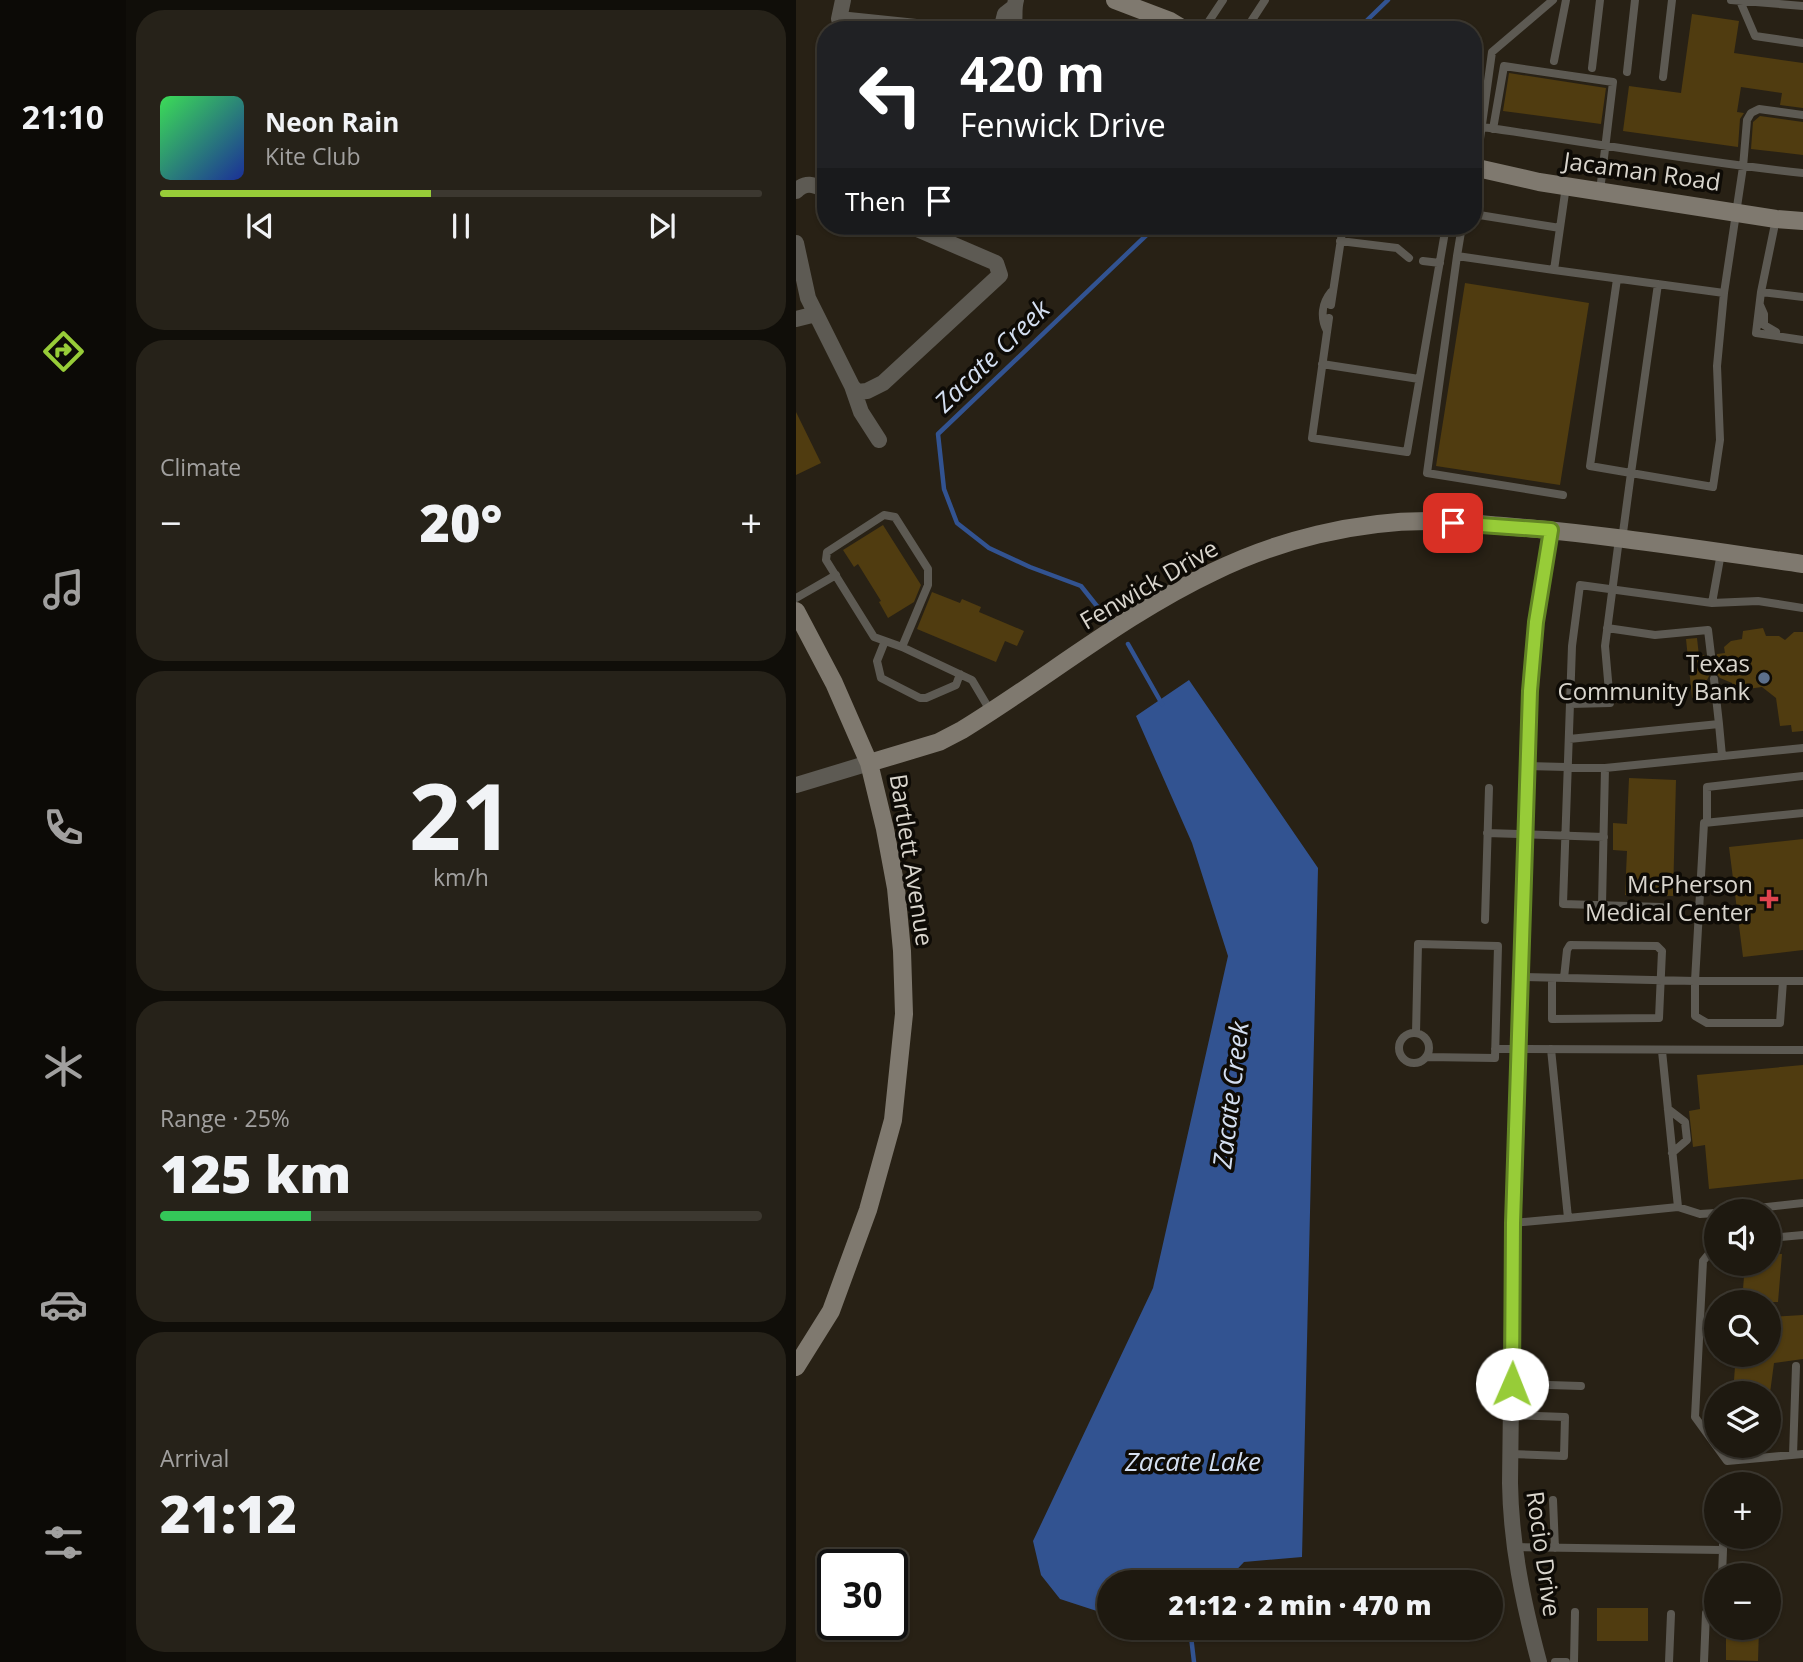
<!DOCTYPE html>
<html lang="en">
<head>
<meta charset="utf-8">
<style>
	:root { --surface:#1e1910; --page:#262219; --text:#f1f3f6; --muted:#a1a09f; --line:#3c3830; --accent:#97cc38 }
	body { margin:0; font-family:"Open Sans",sans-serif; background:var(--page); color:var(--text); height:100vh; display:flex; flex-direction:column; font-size:26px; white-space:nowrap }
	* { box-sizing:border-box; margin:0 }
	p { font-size:23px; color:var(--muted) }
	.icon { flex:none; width:38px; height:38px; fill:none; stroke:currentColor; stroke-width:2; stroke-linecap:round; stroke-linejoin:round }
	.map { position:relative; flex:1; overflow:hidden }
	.details { display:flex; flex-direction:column; gap:10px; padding:10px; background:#100e09; width:670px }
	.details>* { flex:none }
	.banner { position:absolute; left:21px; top:21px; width:665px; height:214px; border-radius:28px; box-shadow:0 2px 5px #0004,0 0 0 2px var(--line); background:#202124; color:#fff; overflow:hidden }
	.controls { position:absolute; left:908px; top:1199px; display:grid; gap:14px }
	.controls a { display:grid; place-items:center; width:77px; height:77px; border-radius:50%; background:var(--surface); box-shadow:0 2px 5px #0004,0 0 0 2px var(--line); font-size:35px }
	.speed { position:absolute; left:21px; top:1549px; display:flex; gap:14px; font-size:35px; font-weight:700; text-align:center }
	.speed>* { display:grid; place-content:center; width:91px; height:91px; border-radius:50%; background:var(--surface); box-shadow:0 2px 5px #0004,0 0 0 2px var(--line); line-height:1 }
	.speed .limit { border:4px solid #111; border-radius:10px; background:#fff; color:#111 }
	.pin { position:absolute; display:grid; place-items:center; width:60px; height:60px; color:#fff; margin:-30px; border-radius:14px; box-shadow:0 4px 10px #0006 }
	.me { position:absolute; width:77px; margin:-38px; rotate:1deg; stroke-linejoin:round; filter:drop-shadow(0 0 5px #0008) }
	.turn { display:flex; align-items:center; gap:24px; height:147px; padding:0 28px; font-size:32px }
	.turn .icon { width:91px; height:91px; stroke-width:2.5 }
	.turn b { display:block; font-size:49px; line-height:60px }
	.then { display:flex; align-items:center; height:66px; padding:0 28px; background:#0003; gap:14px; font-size:26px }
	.big { font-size:52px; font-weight:800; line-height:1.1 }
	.details .tile { flex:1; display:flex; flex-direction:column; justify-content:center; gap:10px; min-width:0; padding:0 24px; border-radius:28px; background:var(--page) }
	.details .dial { align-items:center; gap:0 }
	.dial b { font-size:91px; line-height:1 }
	.song { display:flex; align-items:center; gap:21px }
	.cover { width:84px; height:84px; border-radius:10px; background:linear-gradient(135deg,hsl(130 70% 55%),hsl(230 70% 35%)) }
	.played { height:7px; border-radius:4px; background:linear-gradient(90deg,var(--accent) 45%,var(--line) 45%) }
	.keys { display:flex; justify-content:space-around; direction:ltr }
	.heat { display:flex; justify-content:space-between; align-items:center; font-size:38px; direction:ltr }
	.charge { height:10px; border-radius:5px; background:linear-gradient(90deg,#34c759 25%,var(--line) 0) }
	.trip { position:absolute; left:301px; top:1570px; width:406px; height:70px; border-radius:35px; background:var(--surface); box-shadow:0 2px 5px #0004,0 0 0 2px var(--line); font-weight:800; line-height:70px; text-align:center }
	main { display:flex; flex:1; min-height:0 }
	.menu { display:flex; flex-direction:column; width:126px; justify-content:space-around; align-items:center; background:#0c0a06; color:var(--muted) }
	.menu .icon { width:49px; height:49px }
	.menu .active { color:var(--accent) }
	.menu b { font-size:32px; color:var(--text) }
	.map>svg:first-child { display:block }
	.water { fill:#325391 }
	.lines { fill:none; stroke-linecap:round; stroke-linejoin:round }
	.stream { stroke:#325391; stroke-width:4.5 }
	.building { fill:#503c10 }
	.lane { stroke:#5d5a53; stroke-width:8 }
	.street { stroke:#5d5a53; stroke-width:16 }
	.secondary { stroke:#7f796f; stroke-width:18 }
	.route-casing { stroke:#628524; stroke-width:18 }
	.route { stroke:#97cc38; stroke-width:12 }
	.service-dot { fill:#5c6f8a; stroke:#0e0b06; stroke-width:2.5 }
	.health-dot { fill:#e0444e; stroke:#0e0b06; stroke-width:2.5 }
	.labels { text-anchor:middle; stroke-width:7; stroke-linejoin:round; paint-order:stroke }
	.street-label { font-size:24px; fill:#d9d5cd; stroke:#0e0b06 }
	.poi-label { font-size:24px; fill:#d9d5cd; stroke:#0e0b06; text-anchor:end }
	.water-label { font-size:26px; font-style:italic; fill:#d4dff1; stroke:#0e0b06 }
</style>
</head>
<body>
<main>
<nav class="menu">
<b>21:10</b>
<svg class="icon active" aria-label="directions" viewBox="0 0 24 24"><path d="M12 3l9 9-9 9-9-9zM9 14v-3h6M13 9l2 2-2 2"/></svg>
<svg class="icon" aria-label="music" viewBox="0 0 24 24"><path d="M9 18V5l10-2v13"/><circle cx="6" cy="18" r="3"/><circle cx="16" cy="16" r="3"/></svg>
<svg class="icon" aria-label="phone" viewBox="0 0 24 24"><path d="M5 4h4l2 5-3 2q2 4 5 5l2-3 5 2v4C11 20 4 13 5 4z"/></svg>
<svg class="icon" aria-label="climate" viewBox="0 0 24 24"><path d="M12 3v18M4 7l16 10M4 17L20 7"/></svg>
<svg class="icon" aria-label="car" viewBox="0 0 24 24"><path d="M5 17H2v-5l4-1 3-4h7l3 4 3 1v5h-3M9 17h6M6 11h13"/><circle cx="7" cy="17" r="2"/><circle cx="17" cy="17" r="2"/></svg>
<svg class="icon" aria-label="filters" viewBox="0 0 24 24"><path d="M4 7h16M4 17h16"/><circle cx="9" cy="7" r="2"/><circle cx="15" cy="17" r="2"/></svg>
</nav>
<section class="details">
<div class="tile">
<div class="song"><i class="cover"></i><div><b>Neon Rain</b><p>Kite Club</p></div></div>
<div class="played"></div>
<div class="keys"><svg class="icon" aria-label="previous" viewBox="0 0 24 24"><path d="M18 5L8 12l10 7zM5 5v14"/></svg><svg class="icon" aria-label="pause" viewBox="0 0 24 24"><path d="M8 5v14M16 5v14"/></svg><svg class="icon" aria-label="next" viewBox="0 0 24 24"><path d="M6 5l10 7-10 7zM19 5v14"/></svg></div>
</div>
<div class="tile"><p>Climate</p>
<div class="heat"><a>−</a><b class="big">20°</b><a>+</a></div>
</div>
<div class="tile dial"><b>21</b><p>km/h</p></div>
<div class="tile"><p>Range · 25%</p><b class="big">125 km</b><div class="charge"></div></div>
<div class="tile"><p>Arrival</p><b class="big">21:12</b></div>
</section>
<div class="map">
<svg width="1007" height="1662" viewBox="0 0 1007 1662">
	<rect width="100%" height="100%" fill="#282115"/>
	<!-- water -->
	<path class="water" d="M393,680l129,188 -16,689 -58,5 -19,20h-116v32h-3l-46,-15 -19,-24 -8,-34 120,-253 75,-332 -36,-113 -56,-127z"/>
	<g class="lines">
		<!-- stream -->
		<path class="stream" d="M561,30l31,-30
			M316,625l-31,-39 -51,-19 -41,-19 -32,-25 -13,-34 -6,-55 218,-208
			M332,644l34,60
			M394,1628l4,34"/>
	</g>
	<!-- building -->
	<path class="building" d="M896,14l47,7 -5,32 69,10v45l-23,-3 2,-12 -41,-6 -4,25 7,1 -4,6 -2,28 -115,-16 6,-45 52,7z
		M713,73l97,15 -5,36 -98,-13z
		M964,116l43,6v33l-52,-6 2,-27z
		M669,283l124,20 -29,182 -124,-19z
		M0,412l25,51 -25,12z
		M87,525l38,60 -7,17 -26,16 -9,-16 2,-1 -23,-37 -4,3 -11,-17z
		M136,592l28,11 2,-4 19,8 -2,5 45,19 -7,15 -12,-5 -9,21 -79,-33z
		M967,628l3,8h13l6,4 9,-8h9v99l-11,1 -1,-7 -11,1 -4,-28 -14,-11 -29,4 -1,-8 -12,-5 -4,-5 -6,1 -3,6h-5l2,16 -12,2 -6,-59 11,-1 2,18 5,-1 4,6h4l5,-3v-4l8,-1 -1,-6 7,-6 11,-2 1,-8z
		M833,778l47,2 -3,116 -48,-1 2,-44 -14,-1v-27l14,1z
		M1007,839v111l-60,7 -14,-110z
		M1007,1065v114l-94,10 -4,-44 -12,2 -4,-36 11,-2 -3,-34z
		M973,1254h13l-4,48h-36l3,-38h24z
		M1007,1315v44l-29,4 -4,30h-37l3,-39h33v-37z
		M801,1608h51v33h-51z
		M930,1628h33l-1,33 -32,-1z"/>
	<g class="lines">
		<!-- lane -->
		<path class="lane" d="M469,0l-13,20 19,10
			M935,0l72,6
			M944,1l15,35 48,7
			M407,30l20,-30
			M758,61l12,-61
			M796,68l8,-68
			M831,72l8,-72
			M867,77l9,-77
			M686,127c107,15 213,35 321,46
			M697,129l11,-63 109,16 -13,109
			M680,168l16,-116 61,-52
			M677,214l87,14
			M980,219l-15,73 42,5
			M544,241l57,7 12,10
			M661,256l5,-30
			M627,261l17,2
			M758,270l170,23 19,-126 4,-47 4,-7 8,-4 44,6
			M821,279l-27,187 41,7 -9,67
			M862,284l-27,189 82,14 7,-47 -3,-74 7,-73
			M965,292l-5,41 47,7
			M535,305l12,-79
			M964,305l4,9v11l12,7
			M533,318l-17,120 95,14 39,-226
			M531,331c-7,-14 -5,-28 4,-39
			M526,364l97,15
			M767,495l-136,-22 30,-217 97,14 12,-84
			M0,598l40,-23
			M916,603l9,-50
			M811,628l48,7 53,-5 3,25
			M89,641l-8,20 4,17 39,20h6l30,-13 4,-11
			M106,647l26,-62v-16l-33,-52 -11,-2 -57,37 -1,8 48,77 28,10 70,33 19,32
			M918,679l5,45
			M774,704l40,-1 -5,-57 14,-107
			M773,739l150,-15 3,32
			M731,766l78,2 198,-20
			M1007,813l-99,10 -9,158h108
			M911,823v-36l96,-11
			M691,833l117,4
			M806,905l3,-137
			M865,907l-98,-3 9,-258 8,-61 132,18 46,-2 45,7
			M689,920l4,-132
			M725,977l174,4v35l12,7h73l3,-42
			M756,978v41l107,-1 3,-67 -5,-5 -87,-1 -3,5 -3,28
			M620,1033l2,-89 80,2 -3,112 -69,-1
			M603 1048a15 15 0 1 1 30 0a15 15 0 1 1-30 0Z
			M699,1049l308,1
			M755,1049l17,169 110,-11 -16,-156
			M872,1109l17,13 2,18 -15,13
			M882,1207l22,7 16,-1
			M935,1211l72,-8
			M717,1223l55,-5
			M973,1238l34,-3
			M920,1245l-13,16 -8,156 32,44 76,-7
			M716,1384l69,2
			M714,1454l54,2 1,-39 -54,-2
			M997,1455l3,-89
			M757,1500l2,48
			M718,1547l209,3 -1,25
			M927,1550v-14
			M759,1662h11
			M778,1662l1,-50
			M873,1662l2,-48
			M908,1662l2,-49"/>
		<!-- street -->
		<path class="street" d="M47,0l-4,19 106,11
			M205,30l4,-16 9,-7
			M217,30c3,-11 0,-20 3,-30
			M0,191c10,-10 18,-6 30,-1
			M0,243l12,55 44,88 5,6 10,-1 16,-8 117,-108 -4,-12 -86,-37
			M0,319l20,-5
			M56,386l9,26 18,28
			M0,785l73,-22
			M743,1662c-16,-60 -28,-117 -29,-179l3,-246 17,-546 6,-69 15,-92"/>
		<!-- secondary -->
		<path class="secondary" d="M319,0l55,21 15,9
			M677,167l66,15 237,37 27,2
			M0,611l38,72 35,80 16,66 11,59 6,63 2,63 -11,106 -25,90 -37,101 -35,56
			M73,763l70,-21 23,-12c82,-50 164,-117 251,-158 65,-32 143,-51 215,-51 25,0 50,3 75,5 100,8 200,24 300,38"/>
	</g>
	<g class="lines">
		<defs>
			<path id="route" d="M657,523l98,7 -15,92 -6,69 -17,532 -1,161"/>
		</defs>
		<!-- route casing -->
		<use href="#route" class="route-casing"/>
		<!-- route -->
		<use href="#route" class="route"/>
	</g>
	<!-- markers -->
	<circle class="service-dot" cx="968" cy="678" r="7"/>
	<path class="health-dot" d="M969.5 888.5h7v7h7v7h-7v7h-7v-7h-7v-7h7z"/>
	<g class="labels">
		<!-- street labels -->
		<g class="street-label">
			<text transform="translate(846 172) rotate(8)" y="8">Jacaman Road</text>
			<text transform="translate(353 585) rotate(-30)" y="8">Fenwick Drive</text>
			<text transform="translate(115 860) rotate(81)" y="8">Bartlett Avenue</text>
			<text transform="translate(747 1554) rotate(82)" y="8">Rocio Drive</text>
		</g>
		<!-- poi labels -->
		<g class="poi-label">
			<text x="954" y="672">Texas<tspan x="954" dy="28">Community Bank</tspan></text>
			<text x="957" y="893">McPherson<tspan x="957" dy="28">Medical Center</tspan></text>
		</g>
		<!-- water labels -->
		<g class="water-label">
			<text transform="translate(196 356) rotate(-44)" y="9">Zacate Creek</text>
			<text transform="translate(435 1095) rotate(-83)" y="9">Zacate Creek</text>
			<text x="397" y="1471">Zacate Lake</text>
		</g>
	</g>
</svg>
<div class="controls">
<a><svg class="icon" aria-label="sound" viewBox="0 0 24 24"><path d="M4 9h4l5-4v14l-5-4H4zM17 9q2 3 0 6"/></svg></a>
<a><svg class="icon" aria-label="search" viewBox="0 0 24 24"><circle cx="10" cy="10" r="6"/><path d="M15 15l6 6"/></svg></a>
<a><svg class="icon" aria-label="layers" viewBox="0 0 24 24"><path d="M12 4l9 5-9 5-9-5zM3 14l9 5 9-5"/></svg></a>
<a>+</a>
<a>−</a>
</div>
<div class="speed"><div class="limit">30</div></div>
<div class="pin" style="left:657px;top:523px;background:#d93025"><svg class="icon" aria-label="arrive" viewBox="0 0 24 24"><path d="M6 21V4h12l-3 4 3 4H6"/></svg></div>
<svg class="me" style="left:716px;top:1384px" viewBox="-20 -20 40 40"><circle r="19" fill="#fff"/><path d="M0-13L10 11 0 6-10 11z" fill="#97cc38"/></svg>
<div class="trip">21:12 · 2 min · 470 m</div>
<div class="banner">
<div class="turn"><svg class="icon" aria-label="left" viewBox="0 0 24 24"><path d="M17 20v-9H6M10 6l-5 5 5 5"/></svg><div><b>420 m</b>Fenwick Drive</div></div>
<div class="then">Then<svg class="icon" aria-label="arrive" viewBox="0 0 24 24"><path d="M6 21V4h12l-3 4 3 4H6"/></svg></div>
</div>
</div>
</main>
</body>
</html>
